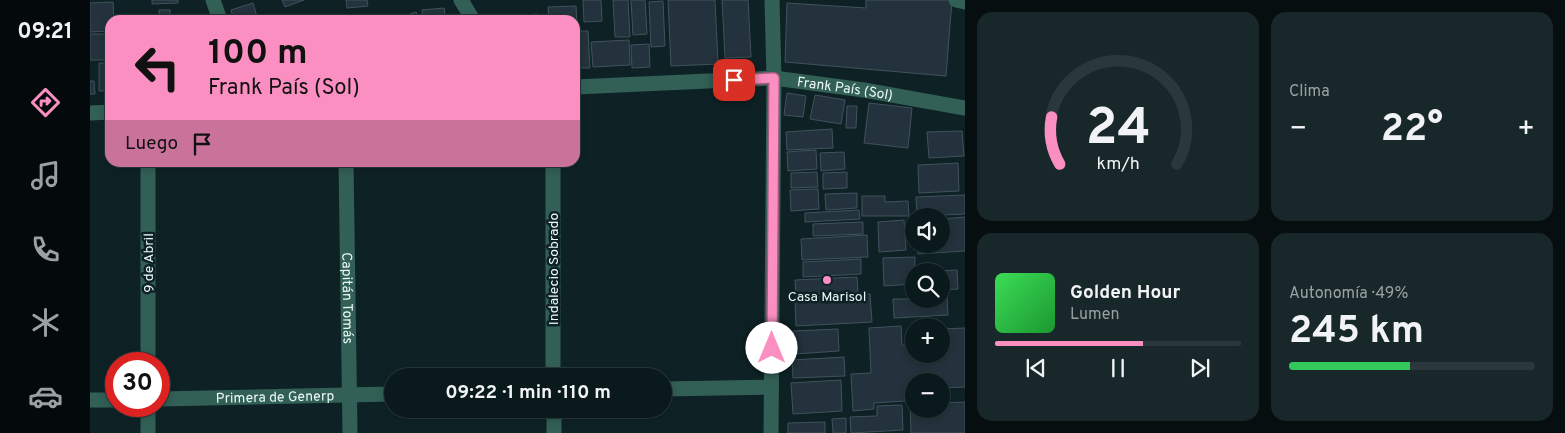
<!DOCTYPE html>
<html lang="es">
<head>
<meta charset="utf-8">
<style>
	:root { --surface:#0a1a1c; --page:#182729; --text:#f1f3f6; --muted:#99a1a3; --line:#2a383b; --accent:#fc8fc1 }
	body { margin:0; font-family:Overpass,sans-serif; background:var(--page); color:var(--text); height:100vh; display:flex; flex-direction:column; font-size:19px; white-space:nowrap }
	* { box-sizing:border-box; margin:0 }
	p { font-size:16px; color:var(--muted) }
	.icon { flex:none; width:28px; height:28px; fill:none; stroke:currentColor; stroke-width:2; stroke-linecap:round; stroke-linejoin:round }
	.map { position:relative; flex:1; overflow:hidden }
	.details { display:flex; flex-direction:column; gap:12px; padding:12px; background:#060e0f; width:600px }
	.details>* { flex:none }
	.guide { position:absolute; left:15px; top:15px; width:475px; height:152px; border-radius:15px; box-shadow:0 2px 8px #0003,0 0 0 1px var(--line); background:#fc8fc1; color:#111; overflow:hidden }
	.tools { position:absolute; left:815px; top:208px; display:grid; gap:10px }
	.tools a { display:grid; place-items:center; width:45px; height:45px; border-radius:50%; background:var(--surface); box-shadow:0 2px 8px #0003,0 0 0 1px var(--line); font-size:25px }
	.speed { position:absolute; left:15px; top:352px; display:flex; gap:10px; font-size:25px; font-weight:700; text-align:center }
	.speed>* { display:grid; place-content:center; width:65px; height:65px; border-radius:50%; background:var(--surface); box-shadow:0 2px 8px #0003,0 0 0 1px var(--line); line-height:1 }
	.speed .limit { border:8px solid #d22; background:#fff; color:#111 }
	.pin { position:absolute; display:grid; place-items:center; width:42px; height:42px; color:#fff; margin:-21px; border-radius:10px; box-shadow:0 2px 8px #0006 }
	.me { position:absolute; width:55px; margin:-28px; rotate:0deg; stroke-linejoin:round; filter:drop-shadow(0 0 4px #0008) }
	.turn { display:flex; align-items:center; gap:18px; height:105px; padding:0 20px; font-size:22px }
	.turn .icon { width:65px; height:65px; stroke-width:2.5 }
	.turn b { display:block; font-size:35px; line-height:42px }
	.then { display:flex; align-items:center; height:48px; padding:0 20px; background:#0003; gap:10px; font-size:19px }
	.big { font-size:38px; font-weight:700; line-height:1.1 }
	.details .card { flex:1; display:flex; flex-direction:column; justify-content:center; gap:8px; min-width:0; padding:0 18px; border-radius:15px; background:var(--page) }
	.details .dial { align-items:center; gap:0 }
	.dial svg { height:130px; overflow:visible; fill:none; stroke:var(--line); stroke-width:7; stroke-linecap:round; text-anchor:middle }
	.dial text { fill:var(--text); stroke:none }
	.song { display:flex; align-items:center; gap:15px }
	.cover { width:60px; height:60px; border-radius:8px; background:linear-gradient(135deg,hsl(130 70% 55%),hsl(130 70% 35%)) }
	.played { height:5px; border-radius:2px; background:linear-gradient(90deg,var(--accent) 60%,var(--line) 60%) }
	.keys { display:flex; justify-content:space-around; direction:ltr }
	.heat { display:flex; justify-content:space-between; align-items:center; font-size:28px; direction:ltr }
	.charge { height:8px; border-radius:4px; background:linear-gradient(90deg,#34c759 49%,var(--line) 0) }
	.details .tiles { flex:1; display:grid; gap:12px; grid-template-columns:repeat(2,1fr) }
	.trip { position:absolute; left:294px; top:368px; width:288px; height:50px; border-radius:25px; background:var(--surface); box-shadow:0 2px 8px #0003,0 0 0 1px var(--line); font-weight:700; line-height:50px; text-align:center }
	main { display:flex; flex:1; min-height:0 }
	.tab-bar { display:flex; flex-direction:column; width:90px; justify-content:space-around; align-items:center; background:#040a0b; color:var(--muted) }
	.tab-bar .icon { width:35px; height:35px }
	.tab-bar .on { color:var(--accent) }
	.tab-bar b { font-size:22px; color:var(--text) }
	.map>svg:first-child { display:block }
	.building { fill:#23323c; stroke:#41525c }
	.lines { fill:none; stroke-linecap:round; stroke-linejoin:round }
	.minor { stroke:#326056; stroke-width:15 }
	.route-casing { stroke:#a45d7d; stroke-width:12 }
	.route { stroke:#fc8fc1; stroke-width:9 }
	.poi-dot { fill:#fc8fc1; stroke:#0e2225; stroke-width:2 }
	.labels { text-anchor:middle; stroke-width:5; stroke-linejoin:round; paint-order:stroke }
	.street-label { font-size:14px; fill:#ebf8fa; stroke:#0e2225 }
	.poi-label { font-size:14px; fill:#ebf8fa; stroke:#0e2225 }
</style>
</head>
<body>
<main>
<nav class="tab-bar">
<b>09:21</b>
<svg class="icon on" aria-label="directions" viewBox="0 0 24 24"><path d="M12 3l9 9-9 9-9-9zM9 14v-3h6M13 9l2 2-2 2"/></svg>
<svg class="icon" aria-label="music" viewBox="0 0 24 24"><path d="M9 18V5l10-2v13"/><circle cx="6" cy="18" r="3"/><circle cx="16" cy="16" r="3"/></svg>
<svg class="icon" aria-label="phone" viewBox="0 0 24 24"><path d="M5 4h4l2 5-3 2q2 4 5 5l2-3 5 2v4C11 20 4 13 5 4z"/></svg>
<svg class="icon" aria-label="climate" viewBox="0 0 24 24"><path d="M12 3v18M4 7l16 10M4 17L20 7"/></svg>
<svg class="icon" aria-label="car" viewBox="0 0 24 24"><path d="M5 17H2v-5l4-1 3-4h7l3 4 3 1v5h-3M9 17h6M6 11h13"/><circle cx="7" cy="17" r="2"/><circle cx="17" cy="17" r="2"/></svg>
</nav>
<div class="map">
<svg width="875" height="433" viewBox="0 0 875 433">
	<rect width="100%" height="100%" fill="#0e2225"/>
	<!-- building -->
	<path class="building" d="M62,0h26v3l-26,1z
		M192,0h22l-19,7z
		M256,0h21l1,6 -21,2z
		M493,0h18l1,21 -18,1z
		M523,0h15l2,37h-15z
		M541,0h14l2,34 -14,1z
		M578,0h47l3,64 -47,2z
		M632,0h26l3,57 -26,1z
		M776,0h86l-6,76 -161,-14 2,-59 79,5z
		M573,1l2,45 -14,1 -2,-45z
		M23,2l1,18h-4v11l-20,1v-29z
		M163,3l5,17h-24l-3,-10z
		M486,6l1,19h-2v-5h-26l-1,-13z
		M354,8l2,12h-23l-1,-10z
		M69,10h11v10h-11z
		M326,12l3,8h-20l-1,-2z
		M447,14v6h-26v-4z
		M67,17v3h-35v-2z
		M485,31h13l2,37h-15z
		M0,34h20v26h-20z
		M539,40l1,25 -37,2 -2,-25z
		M559,44l1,23 -18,1 -1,-23z
		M9,63h11v28h-11z
		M0,81h4l1,13h-5z
		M697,93l19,3 -3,21 -19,-2z
		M725,95l30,5 -4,24 -31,-5z
		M779,103l43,5 -4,40 -44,-5z
		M757,106h10l-1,22h-10z
		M742,129l1,19 -46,2 -1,-18z
		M872,131l2,25 -35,2 -2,-26z
		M726,150l1,19 -29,2 -1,-19z
		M754,152l1,17 -24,2 -1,-18z
		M868,163l1,28 -40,2 -1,-28z
		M727,172l1,15 -27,1v-15z
		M757,172v16l-24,1v-16z
		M728,189l1,20 -28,2 -1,-21z
		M767,193v15l-31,2 -1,-16z
		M875,195v19l-48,2 -1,-19z
		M772,196h23v6l23,-1 1,15h-47z
		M769,210l1,9 -55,3v-9z
		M875,217v34l-47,3 -1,-10h24v-25z
		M814,220l2,30 -27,2 -1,-30z
		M773,222v12l-50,2v-12z
		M777,235l1,22 -66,3 -1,-21z
		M825,257l-1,27 -30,2 -1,-28z
		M771,259v15l-58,3v-15z
		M867,270l1,19 -17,1v-19h-4z
		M767,277l1,15 -62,3 -1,-15z
		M780,294l2,28 -76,4 -1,-28z
		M857,296l1,19 -54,3 -1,-19h48v-2z
		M811,326l1,19h12v9h27v-25l24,-1v59l-24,1v-7h-10v-2l-12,1v1h-5v14l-10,1 1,5 -31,2v6l-21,2 -2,-37 20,-1 -2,-45z
		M748,329l1,22 -44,3 -2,-23z
		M754,357l1,19 -52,2 -1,-18z
		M751,380l1,31 -49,3 -2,-31z
		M875,402v31h-54l-1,-29h4v5h27v-6z
		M812,405l1,25 -52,3 -1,-16 27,-1v-10z
		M756,418v15h-13l-1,-14z
		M735,422v11h-37v-10z"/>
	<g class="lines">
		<!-- minor -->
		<g class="minor">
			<path d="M123,0l7,20"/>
			<path d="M371,0l12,20"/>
			<path d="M866,0l9,2"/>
			<path id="s1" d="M485,87l199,-9 90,12 101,18"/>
			<path d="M0,113l20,-1"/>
			<path id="s2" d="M256,162l4,271"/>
			<path d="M463,162v214"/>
			<path d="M58,364v-202"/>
			<path d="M572,389l109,-2"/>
			<path id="s3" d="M69,399l233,-5"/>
			<path d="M0,400h26"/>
			<path d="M58,406v27"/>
			<path d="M464,409v24"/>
			<path d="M681,433l3,-355 -2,-78"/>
		</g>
	</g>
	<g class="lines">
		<defs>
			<path id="route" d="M644,80l40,-2 -2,270"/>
		</defs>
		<!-- route casing -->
		<use href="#route" class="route-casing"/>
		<!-- route -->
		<use href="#route" class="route"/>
	</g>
	<!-- markers -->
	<circle class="poi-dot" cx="737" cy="280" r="5"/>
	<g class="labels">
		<!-- street labels -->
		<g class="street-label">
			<text dy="5" stroke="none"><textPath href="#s1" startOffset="271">Frank País (Sol)</textPath></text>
			<text transform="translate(58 263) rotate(-90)" y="5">9 de Abril</text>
			<text transform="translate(463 269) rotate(-90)" y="5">Indalecio Sobrado</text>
			<text dy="5" stroke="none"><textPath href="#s2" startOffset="136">Capitán Tomás</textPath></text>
			<text dy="5" stroke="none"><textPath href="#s3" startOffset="116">Primera de Generp</textPath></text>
		</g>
		<!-- poi labels -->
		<g class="poi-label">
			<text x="737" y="301">Casa Marisol</text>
		</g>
	</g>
</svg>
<div class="tools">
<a><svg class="icon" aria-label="sound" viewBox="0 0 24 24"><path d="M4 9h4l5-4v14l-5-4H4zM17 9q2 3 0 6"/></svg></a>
<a><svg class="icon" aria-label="search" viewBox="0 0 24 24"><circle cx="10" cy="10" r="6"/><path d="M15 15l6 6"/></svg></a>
<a>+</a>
<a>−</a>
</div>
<div class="speed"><div class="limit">30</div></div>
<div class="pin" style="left:644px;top:80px;background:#d93025"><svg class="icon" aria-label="arrive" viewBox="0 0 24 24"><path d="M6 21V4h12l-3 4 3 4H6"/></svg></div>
<svg class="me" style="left:682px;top:348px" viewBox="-20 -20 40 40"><circle r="19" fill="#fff"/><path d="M0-13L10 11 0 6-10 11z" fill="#fc8fc1"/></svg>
<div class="trip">09:22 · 1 min · 110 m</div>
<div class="guide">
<div class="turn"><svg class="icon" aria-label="left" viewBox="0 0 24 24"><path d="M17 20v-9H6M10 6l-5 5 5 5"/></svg><div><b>100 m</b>Frank País (Sol)</div></div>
<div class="then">Luego<svg class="icon" aria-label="arrive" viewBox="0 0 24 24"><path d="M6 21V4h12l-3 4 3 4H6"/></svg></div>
</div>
</div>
<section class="details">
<div class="tiles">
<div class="card dial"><svg viewBox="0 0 100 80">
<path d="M14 69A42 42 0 1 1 86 69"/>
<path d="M14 69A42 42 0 0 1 9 40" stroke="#fc8fc1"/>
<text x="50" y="56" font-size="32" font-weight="700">24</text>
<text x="50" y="72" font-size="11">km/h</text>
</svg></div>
<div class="card"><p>Clima</p>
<div class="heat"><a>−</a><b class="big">22°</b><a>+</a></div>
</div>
<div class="card">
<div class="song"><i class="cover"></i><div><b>Golden Hour</b><p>Lumen</p></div></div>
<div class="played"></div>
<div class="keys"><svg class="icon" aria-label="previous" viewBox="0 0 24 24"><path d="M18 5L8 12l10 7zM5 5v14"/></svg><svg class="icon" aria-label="pause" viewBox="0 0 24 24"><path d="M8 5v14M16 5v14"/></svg><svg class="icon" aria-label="next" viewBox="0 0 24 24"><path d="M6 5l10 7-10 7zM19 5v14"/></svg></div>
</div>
<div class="card"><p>Autonomía · 49%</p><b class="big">245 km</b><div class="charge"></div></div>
</div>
</section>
</main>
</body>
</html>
